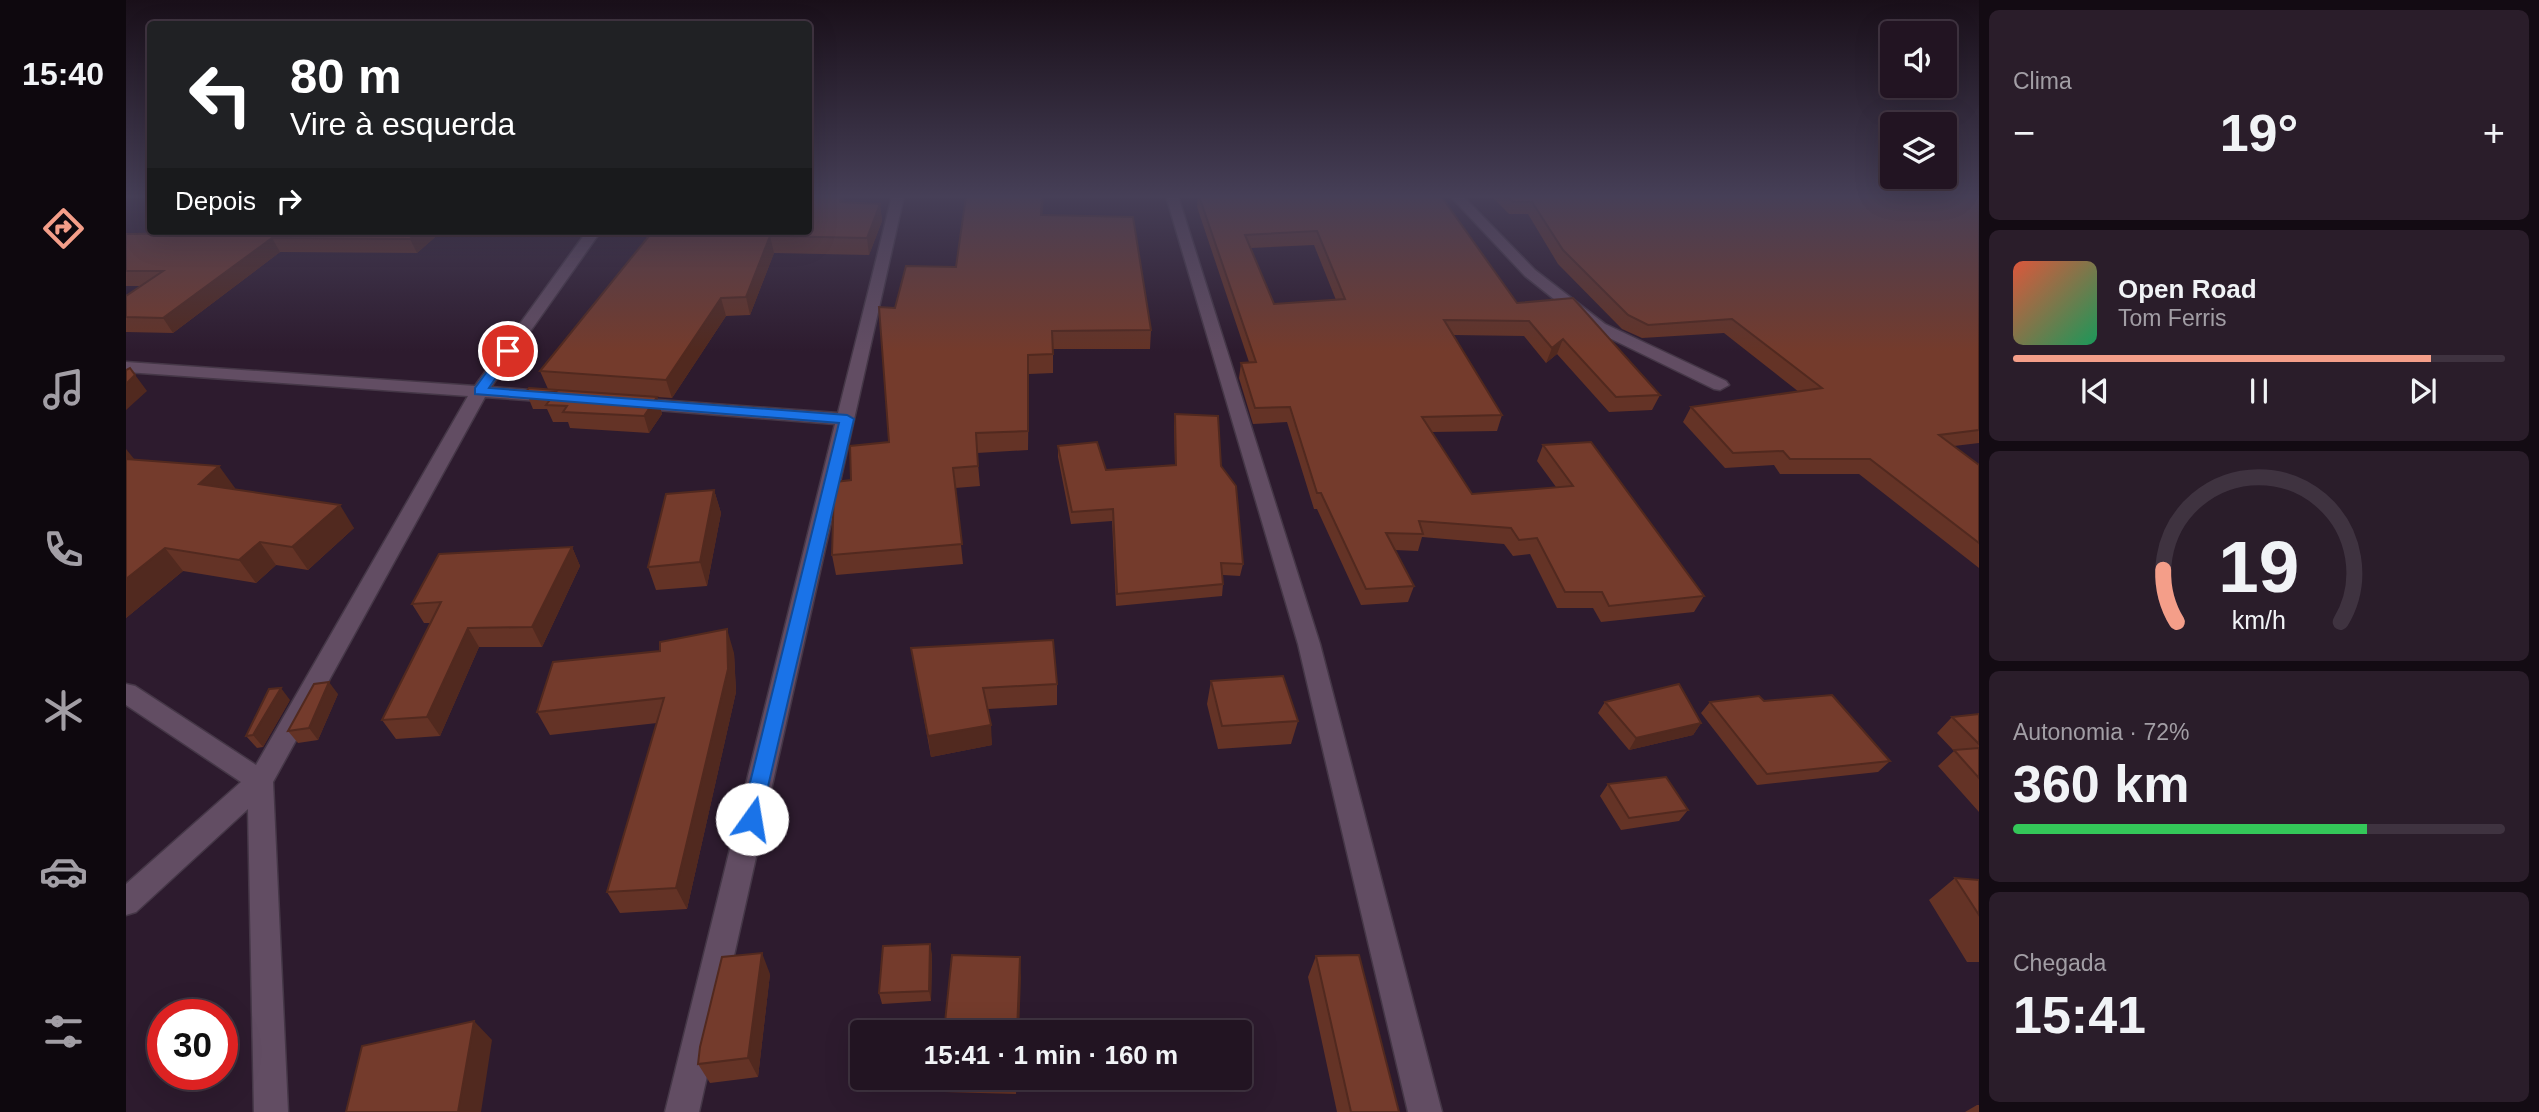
<!DOCTYPE html>
<html lang="pt">
<head>
<meta charset="utf-8">
<style>
	:root { --surface:#221422; --page:#2a1d2a; --text:#f1f3f6; --muted:#a29ea5; --line:#3f3340; --accent:#f49e89 }
	body { margin:0; font-family:Arial,sans-serif; background:var(--page); color:var(--text); height:100vh; display:flex; flex-direction:column; font-size:26px; white-space:nowrap }
	* { box-sizing:border-box; margin:0 }
	p { font-size:23px; color:var(--muted) }
	.icon { flex:none; width:38px; height:38px; fill:none; stroke:currentColor; stroke-width:2; stroke-linecap:round; stroke-linejoin:round }
	.map { position:relative; flex:1; overflow:hidden }
	.details { display:flex; flex-direction:column; gap:10px; padding:10px; background:#130b13; width:560px }
	.details>* { flex:none }
	.top-card { position:absolute; left:21px; top:21px; width:665px; height:214px; border-radius:7px; box-shadow:0 7px 28px #0002,0 0 0 2px var(--line); background:#202124; color:#fff; overflow:hidden }
	.tools { position:absolute; left:1754px; top:21px; display:grid; gap:14px }
	.tools a { display:grid; place-items:center; width:77px; height:77px; border-radius:7px; background:var(--surface); box-shadow:0 7px 28px #0002,0 0 0 2px var(--line); font-size:35px }
	.speed { position:absolute; left:21px; top:999px; display:flex; gap:14px; font-size:35px; font-weight:700; text-align:center }
	.speed>* { display:grid; place-content:center; width:91px; height:91px; border-radius:50%; background:var(--surface); box-shadow:0 7px 28px #0002,0 0 0 2px var(--line); line-height:1 }
	.speed .limit { border:10px solid #d22; background:#fff; color:#111 }
	.pin { position:absolute; display:grid; place-items:center; width:60px; height:60px; color:#fff; margin:-30px; border:4px solid #fff; border-radius:50%; box-shadow:0 2px 7px #0007 }
	.me { position:absolute; width:77px; margin:-38px; rotate:13deg; stroke-linejoin:round; filter:drop-shadow(0 0 5px #0008) }
	.turn { display:flex; align-items:center; gap:24px; height:147px; padding:0 28px; font-size:32px }
	.turn .icon { width:91px; height:91px; stroke-width:2.5 }
	.turn b { display:block; font-size:49px; line-height:60px }
	.then { display:flex; align-items:center; height:66px; padding:0 28px; background:#0003; gap:14px; font-size:26px }
	.big { font-size:52px; font-weight:700; line-height:1.1 }
	.details .card { flex:1; display:flex; flex-direction:column; justify-content:center; gap:10px; min-width:0; padding:0 24px; border-radius:10px; background:var(--page) }
	.details .dial { align-items:center; gap:0 }
	.dial svg { height:182px; overflow:visible; fill:none; stroke:var(--line); stroke-width:7; stroke-linecap:round; text-anchor:middle }
	.dial text { fill:var(--text); stroke:none }
	.song { display:flex; align-items:center; gap:21px }
	.cover { width:84px; height:84px; border-radius:10px; background:linear-gradient(135deg,hsl(10 70% 55%),hsl(150 70% 35%)) }
	.played { height:7px; border-radius:4px; background:linear-gradient(90deg,var(--accent) 85%,var(--line) 85%) }
	.keys { display:flex; justify-content:space-around; direction:ltr }
	.heat { display:flex; justify-content:space-between; align-items:center; font-size:38px; direction:ltr }
	.charge { height:10px; border-radius:5px; background:linear-gradient(90deg,#34c759 72%,var(--line) 0) }
	.trip { position:absolute; left:724px; top:1020px; width:402px; height:70px; border-radius:7px; background:var(--surface); box-shadow:0 7px 28px #0002,0 0 0 2px var(--line); font-weight:700; line-height:70px; text-align:center }
	main { display:flex; flex:1; min-height:0 }
	.tabs { display:flex; flex-direction:column; width:126px; justify-content:space-around; align-items:center; background:#0e080e; color:var(--muted) }
	.tabs .icon { width:49px; height:49px }
	.tabs .selected { color:var(--accent) }
	.tabs b { font-size:32px; color:var(--text) }
	.map>svg:first-child { display:block }
	.lines { fill:none; stroke-linecap:round; stroke-linejoin:round }
	.minor-casing { stroke:#453747; stroke-width:3 }
	.minor { fill:#624d63; fill-rule:evenodd }
	.wall { fill:#643326; fill-rule:evenodd }
	.shaded-wall { fill:#51291f }
	.building { fill:#743b2c; stroke:#51291f; stroke-width:2; fill-rule:evenodd }
	.route { fill:#1a73e8; stroke:#114b97; stroke-width:2 }
</style>
</head>
<body>
<main>
<nav class="tabs">
<b>15:40</b>
<svg class="icon selected" aria-label="directions" viewBox="0 0 24 24"><path d="M12 3l9 9-9 9-9-9zM9 14v-3h6M13 9l2 2-2 2"/></svg>
<svg class="icon" aria-label="music" viewBox="0 0 24 24"><path d="M9 18V5l10-2v13"/><circle cx="6" cy="18" r="3"/><circle cx="16" cy="16" r="3"/></svg>
<svg class="icon" aria-label="phone" viewBox="0 0 24 24"><path d="M5 4h4l2 5-3 2q2 4 5 5l2-3 5 2v4C11 20 4 13 5 4z"/></svg>
<svg class="icon" aria-label="climate" viewBox="0 0 24 24"><path d="M12 3v18M4 7l16 10M4 17L20 7"/></svg>
<svg class="icon" aria-label="car" viewBox="0 0 24 24"><path d="M5 17H2v-5l4-1 3-4h7l3 4 3 1v5h-3M9 17h6M6 11h13"/><circle cx="7" cy="17" r="2"/><circle cx="17" cy="17" r="2"/></svg>
<svg class="icon" aria-label="filters" viewBox="0 0 24 24"><path d="M4 7h16M4 17h16"/><circle cx="9" cy="7" r="2"/><circle cx="15" cy="17" r="2"/></svg>
</nav>
<div class="map">
<svg width="1853" height="1112" viewBox="0 0 1853 1112">
	<rect width="100%" height="100%" fill="#2d1b2e"/>
	<g class="lines">
		<defs>
			<path id="minor" d="M766,196h12l-205,916h-34l170,-688 -204,-16 -9,-5 9,-5 207,15z
				M1040,196h12l142,448 122,468h-34l-110,-468z
				M1324,196h13l72,74 70,54 121,57 3,4 -9,5 -6,-1 -121,-59 -68,-54z
				M461,231h14l-110,156 62,5 9,5 -9,5 -68,-5 -212,385 15,330h-34l-6,-303 -112,103 -10,3v-31l115,-102 -115,-77v-21l9,2 121,79 212,-369 -342,-24v-10l349,24z"/>
		</defs>
		<!-- minor casing -->
		<use href="#minor" class="minor-casing"/>
		<!-- minor -->
		<use href="#minor" class="minor"/>
	</g>
	<!-- wall -->
	<path class="wall" d="M1072,196h243l76,107 143,92 -8,15 -43,2 -52,-58 -11,9 -22,-27 -71,-1 49,80 -5,16 -65,1 40,62 84,-7 -19,-26 6,-16 161,151 -10,16 -93,10 -8,-14h-36l-27,-54 -17,2 -9,-12 -82,-7 -4,14 -23,-1 19,36 -6,16 -47,3 -44,-96h-3l-27,-87 -34,2 -14,-46 2,-15 8,-1 -52,-155zM1188,245l22,55 -62,4 -23,-56z
		M1365,196h488v247l-25,3 25,19v103l-120,-94h-79l-6,-9 -49,3 -42,-46 8,-15 108,-15 -75,-59 -82,5 -20,-9 -64,-65 -30,-50h-19z
		M718,202l36,2 2,17 -13,34 -95,-2 -24,62 -24,1 -54,82 -15,-1 5,17 -13,19 -79,-5 -2,-6h-15l-6,-13h-14l-7,-17 22,-3 -8,-18 113,-140z
		M916,215l109,115 -1,19h-97v24l-24,1 -1,76 -51,3 3,33 -25,2 8,76 -127,11 -4,-20 19,-75 38,-38 6,-134 61,-41z
		M316,231l-25,22 -137,-1 -107,81 -47,-1v-36l15,-10h-15v-52z
		M1049,414l46,52 22,98 -3,12 -17,-1v9l-1,12 -106,10 -4,-85 -41,3 -13,-67v-11l48,24 69,-5 -1,-39z
		M9,460l100,28 -1,1 120,39 -46,42 -32,-5 -20,18 -73,-12 -57,47z
		M588,490l7,23 -14,73 -51,4 -8,-23z
		M446,547l8,19 -38,81h-63l-39,89 -44,3 -14,-19 48,-97h-6l-12,-19z
		M785,648l146,36v21l-69,4 4,36 -61,12z
		M608,653l2,39 -49,217 -67,4 -13,-21 50,-169 -107,12 -13,-23z
		M1085,681l87,40 -7,23 -73,5 -11,-45z
		M212,694l-20,46 -20,3 -10,-12z
		M164,700l-27,47 -6,1 -11,-12z
		M1638,701l126,60 -12,11 -121,13 -56,-72 9,-11z
		M1479,702l96,21 -8,12 -64,15 -31,-37z
		M1853,714v98l-41,-46 16,-15 -17,-18 15,-16z
		M1482,784l80,26 -9,11 -58,9 -21,-34z
		M1829,878l24,2v82h-12l-38,-62z
		M806,954l-1,47 -49,3 -3,-11z
		M1190,956l83,156h-62l-29,-135z
		M644,974l-12,103 -48,6 -12,-19z
		M815,1078h76l-1,16 -72,-2z
		M1851,1105h2v7h-14z"/>
	<!-- shaded-wall -->
	<path class="shaded-wall" d="M714,196h4v1l-2,21 -2,-16z
		M916,196h2l-3,36v-17z
		M754,204l2,17 -13,34 -2,-17z
		M293,231h23l-25,22 -7,-14z
		M644,236l4,17 -24,62 -4,-18z
		M146,238l8,14 -107,81 -10,-15z
		M595,298l5,18 -54,82 -6,-18z
		M1437,339l-6,15 -11,9 6,-15z
		M4,368l17,23 -21,19v-26z
		M531,397l5,17 -13,19 -5,-17z
		M0,449l13,16 -13,10z
		M93,466l16,22 -20,18 -16,-22z
		M588,490l7,23 -14,73 -7,-24z
		M214,505l14,23 -46,42 -16,-23z
		M134,542l16,23 -20,18 -17,-23z
		M446,547l8,19 -38,81 -10,-20z
		M39,548l18,23 -57,47v-39z
		M342,628l11,19 -39,89 -13,-19z
		M601,629l7,24 2,39 -49,217 -11,-21z
		M203,682l9,12 -20,46 -9,-12z
		M155,688l9,12 -27,47 -10,-12z
		M1575,723l-8,12 -64,15 7,-12z
		M865,725l1,20 -61,12 -3,-21z
		M804,944l2,10 -1,47 -2,-10z
		M636,953l8,21 -12,103 -10,-19z
		M894,957l1,21 -2,54h-2z
		M348,1021l18,19 -11,72h-23z"/>
	<!-- building -->
	<path class="building" d="M682,196h32v6l40,2 -13,34 -97,-2 -24,61 -25,1 -55,82 -126,-9 113,-140h155z
		M840,196h76l-1,19 92,2 18,113 -99,1 1,23 -25,1v76l-52,2 2,33 -25,2 9,76 -130,11 2,-69 1,-4 16,-2 -1,-34 39,-4 -10,-135 16,1 11,-42 50,1z
		M1073,196h242l76,107 56,-5 87,97 -44,2 -53,-58 -11,9 -23,-27 -85,-1 58,95 -80,2 50,77 101,-8 -30,-41 48,-3 113,154 -95,10 -7,-14h-37l-28,-54 -18,2 -8,-12 -92,-7 4,13 -37,-1 28,53 -48,3 -45,-96h-4l-27,-86 -35,1 -14,-45 15,-1zM1191,231l28,68 -71,5 -29,-69z
		M1381,196h472v234l-40,5 40,30v78l-109,-84h-80l-7,-8 -50,2 -42,-46 131,-19 -90,-69 -84,6 -20,-10 -65,-65 -31,-48h-19z
		M151,231h142l-9,8 -138,-1 -109,80 -37,-1v-21l37,-25h-37v-37l150,-2z
		M4,368l5,7 -9,9v-14z
		M403,388l128,9 -13,19 -81,-4 4,-6 -21,-1 10,-13h-30z
		M1049,414l43,2 3,50 15,20 7,78 -22,-1 2,21 -106,10 -4,-85 -41,3 -14,-66 39,-4 9,28 70,-5z
		M0,459l93,7 -20,18 141,21 -48,42 -32,-5 -21,18 -74,-12 -39,31z
		M588,490l-14,72 -52,5 18,-73z
		M446,547l-40,80 -64,1 -41,89 -45,3 59,-118 -29,2 27,-50z
		M601,629l1,40 -52,219 -69,4 57,-194 -127,14 16,-50 107,-11v-9z
		M927,640l4,44 -74,4 8,37 -63,11 -17,-88z
		M1157,676l15,45 -76,5 -11,-45z
		M203,682l-20,46 -21,3 26,-47z
		M1553,684l22,39 -65,15 -31,-36z
		M155,688l-28,47 -7,1 23,-47z
		M1706,695l58,66 -123,13 -57,-72 49,-6 5,5z
		M1853,714v30l-27,-27z
		M1853,748v30l-25,-28z
		M1540,777l22,33 -59,8 -21,-34z
		M1829,878l24,2v35z
		M804,944l-1,47 -50,2 4,-47z
		M636,953l-14,105 -50,6 2,-17 22,-90z
		M826,955l68,2 -3,75h-73z
		M1233,955l40,157h-48l-35,-156z
		M348,1021l-16,91h-112l16,-66z"/>
	<!-- sky -->
	<linearGradient id="sky" x2="0" y2="1"><stop stop-color="#190f19"/><stop offset="0.56" stop-color="#463f57"/><stop offset="1" stop-color="#463f57" stop-opacity="0"/></linearGradient>
	<rect width="1853" height="351" fill="url(#sky)"/>
	<!-- route -->
	<path class="route" d="M382,347l6,4 -25,37 358,27 7,4 -95,406 -7,3 -8,-3 -3,-6 98,-396 -364,-29v-6l29,-40z"/>
</svg>
<div class="tools">
<a><svg class="icon" aria-label="sound" viewBox="0 0 24 24"><path d="M4 9h4l5-4v14l-5-4H4zM17 9q2 3 0 6"/></svg></a>
<a><svg class="icon" aria-label="layers" viewBox="0 0 24 24"><path d="M12 4l9 5-9 5-9-5zM3 14l9 5 9-5"/></svg></a>
</div>
<div class="speed"><div class="limit">30</div></div>
<div class="pin" style="left:382px;top:351px;background:#d93025"><svg class="icon" aria-label="arrive" viewBox="0 0 24 24"><path d="M6 21V4h12l-3 4 3 4H6"/></svg></div>
<svg class="me" style="left:626px;top:819px" viewBox="-20 -20 40 40"><circle r="19" fill="#fff"/><path d="M0-13L10 11 0 6-10 11z" fill="#1a73e8"/></svg>
<div class="trip">15:41 · 1 min · 160 m</div>
<div class="top-card">
<div class="turn"><svg class="icon" aria-label="left" viewBox="0 0 24 24"><path d="M17 20v-9H6M10 6l-5 5 5 5"/></svg><div><b>80 m</b>Vire à esquerda</div></div>
<div class="then">Depois<svg class="icon" aria-label="right" viewBox="0 0 24 24"><path d="M7 20v-9h11M14 6l5 5-5 5"/></svg></div>
</div>
</div>
<section class="details">
<div class="card"><p>Clima</p>
<div class="heat"><a>−</a><b class="big">19°</b><a>+</a></div>
</div>
<div class="card">
<div class="song"><i class="cover"></i><div><b>Open Road</b><p>Tom Ferris</p></div></div>
<div class="played"></div>
<div class="keys"><svg class="icon" aria-label="previous" viewBox="0 0 24 24"><path d="M18 5L8 12l10 7zM5 5v14"/></svg><svg class="icon" aria-label="pause" viewBox="0 0 24 24"><path d="M8 5v14M16 5v14"/></svg><svg class="icon" aria-label="next" viewBox="0 0 24 24"><path d="M6 5l10 7-10 7zM19 5v14"/></svg></div>
</div>
<div class="card dial"><svg viewBox="0 0 100 80">
<path d="M14 69A42 42 0 1 1 86 69"/>
<path d="M14 69A42 42 0 0 1 8 46" stroke="#f49e89"/>
<text x="50" y="56" font-size="32" font-weight="700">19</text>
<text x="50" y="72" font-size="11">km/h</text>
</svg></div>
<div class="card"><p>Autonomia · 72%</p><b class="big">360 km</b><div class="charge"></div></div>
<div class="card"><p>Chegada</p><b class="big">15:41</b></div>
</section>
</main>
</body>
</html>
